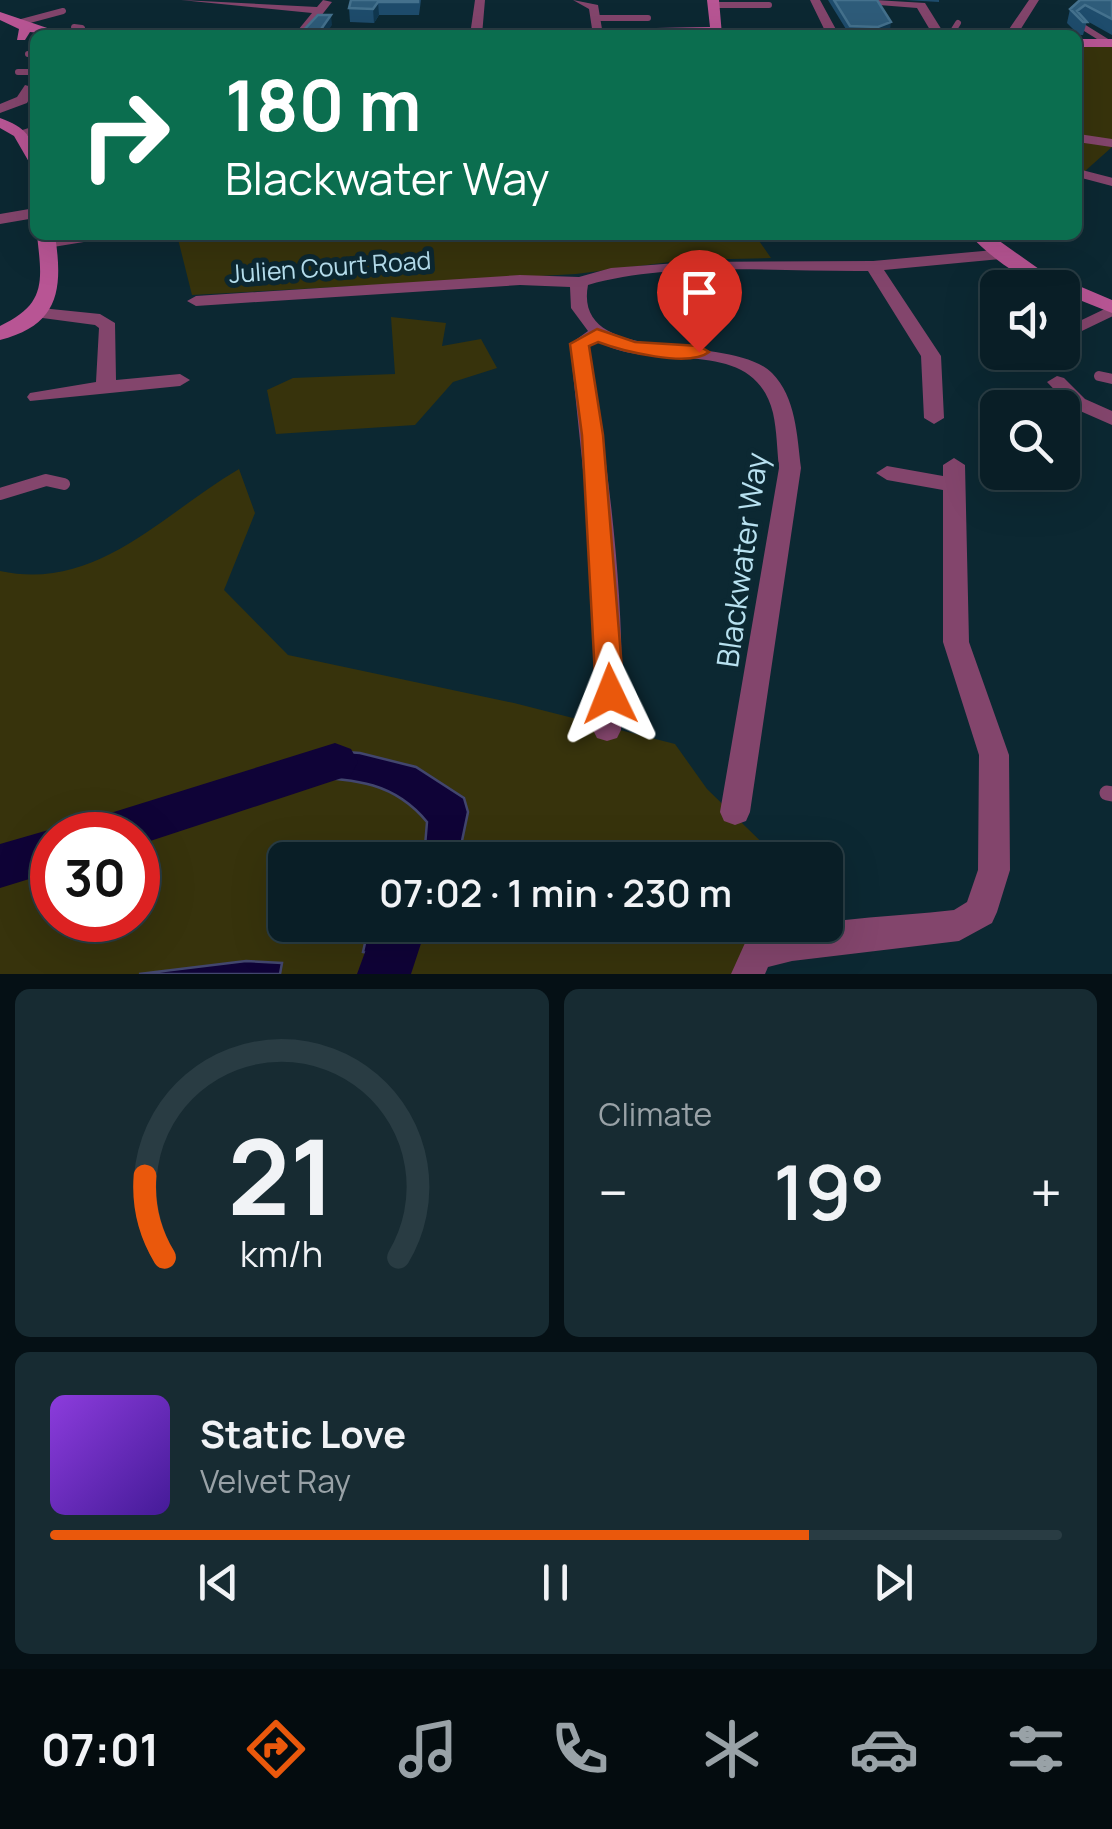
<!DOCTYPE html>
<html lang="en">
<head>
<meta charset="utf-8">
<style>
	:root { --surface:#091e26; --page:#172b32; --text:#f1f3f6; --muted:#99a2a7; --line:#293c43; --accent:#ea580c }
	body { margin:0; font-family:Manrope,sans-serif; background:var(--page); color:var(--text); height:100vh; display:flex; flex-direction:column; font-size:38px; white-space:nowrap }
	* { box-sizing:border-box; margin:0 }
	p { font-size:32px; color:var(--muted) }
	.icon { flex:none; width:55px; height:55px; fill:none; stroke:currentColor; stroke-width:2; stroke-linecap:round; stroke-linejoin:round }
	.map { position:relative; height:974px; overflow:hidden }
	.side { display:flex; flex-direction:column; gap:15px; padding:15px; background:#051015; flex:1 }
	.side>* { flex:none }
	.hud { position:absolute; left:30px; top:30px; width:1052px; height:210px; border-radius:15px; box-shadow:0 10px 40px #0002,0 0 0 2px var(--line); background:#0b6e4f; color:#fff; overflow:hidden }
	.buttons { position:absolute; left:980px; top:270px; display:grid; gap:20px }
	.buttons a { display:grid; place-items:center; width:100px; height:100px; border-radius:15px; background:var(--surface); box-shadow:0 10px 40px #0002,0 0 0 2px var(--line); font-size:50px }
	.speed { position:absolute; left:30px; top:812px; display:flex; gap:20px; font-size:50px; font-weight:700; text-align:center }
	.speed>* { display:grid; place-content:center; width:130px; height:130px; border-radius:50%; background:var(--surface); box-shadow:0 10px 40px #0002,0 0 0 2px var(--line); line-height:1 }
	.speed .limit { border:15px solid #d22; background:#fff; color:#111 }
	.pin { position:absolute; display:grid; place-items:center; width:85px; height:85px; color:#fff; margin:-102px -42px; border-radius:50% 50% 50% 0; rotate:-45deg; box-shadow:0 0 10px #0007 }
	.pin .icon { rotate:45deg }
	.me { position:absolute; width:110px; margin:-55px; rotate:358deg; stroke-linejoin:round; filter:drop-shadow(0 0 8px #0008) }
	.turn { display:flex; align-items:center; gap:35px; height:210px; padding:0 30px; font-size:45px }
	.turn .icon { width:130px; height:130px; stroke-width:2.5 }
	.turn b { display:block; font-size:70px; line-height:85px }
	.big { font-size:75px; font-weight:600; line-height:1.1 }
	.side .widget { flex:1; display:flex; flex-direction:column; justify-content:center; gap:15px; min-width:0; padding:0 35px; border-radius:15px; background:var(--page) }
	.side .dial { align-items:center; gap:0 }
	.dial svg { height:260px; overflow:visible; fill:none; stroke:var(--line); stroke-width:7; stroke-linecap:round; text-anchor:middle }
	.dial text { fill:var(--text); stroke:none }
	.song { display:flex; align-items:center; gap:30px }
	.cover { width:120px; height:120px; border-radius:15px; background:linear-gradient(135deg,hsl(270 70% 55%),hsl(260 70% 35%)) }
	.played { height:10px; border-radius:5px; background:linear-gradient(90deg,var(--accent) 75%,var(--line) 75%) }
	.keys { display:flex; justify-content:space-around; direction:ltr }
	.heat { display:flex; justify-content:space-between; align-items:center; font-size:55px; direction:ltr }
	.side .tiles { flex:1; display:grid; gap:15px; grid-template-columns:1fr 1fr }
	.widget:last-child { grid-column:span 2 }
	.trip { position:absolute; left:268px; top:842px; width:575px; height:100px; border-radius:15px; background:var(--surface); box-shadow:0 10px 40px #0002,0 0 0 2px var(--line); font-weight:600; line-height:100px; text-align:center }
	.tab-bar { display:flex; height:160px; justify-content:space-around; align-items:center; background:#040c0f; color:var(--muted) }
	.tab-bar .icon { width:70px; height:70px }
	.tab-bar .current { color:var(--accent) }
	.tab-bar b { font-size:45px; color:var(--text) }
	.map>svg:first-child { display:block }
	.green { fill:#37330c; fill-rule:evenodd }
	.water { fill:#0f0337; stroke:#42466e; stroke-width:2.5 }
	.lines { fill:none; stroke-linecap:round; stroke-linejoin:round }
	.river { fill:#0f0337; fill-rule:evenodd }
	.lane-far4 { stroke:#83456c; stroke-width:6 }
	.lane-far3 { stroke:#83456c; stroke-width:8 }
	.lane-far2 { stroke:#83456c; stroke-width:10 }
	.lane-far1 { stroke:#83456c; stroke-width:12 }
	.lane { stroke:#83456c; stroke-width:15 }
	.street { fill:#83456c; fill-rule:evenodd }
	.secondary { fill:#b85594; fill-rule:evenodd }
	.wall { fill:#1e4c6c }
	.shaded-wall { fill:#10374f }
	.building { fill:#2e5c7a; stroke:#44718d; stroke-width:2.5 }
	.route { fill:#ea580c; stroke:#983908; stroke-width:2.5 }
	.labels { text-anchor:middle; stroke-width:10; stroke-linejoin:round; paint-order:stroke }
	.far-street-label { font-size:25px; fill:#b8e1f0; stroke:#0c2832 }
	.street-label { font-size:30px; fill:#b8e1f0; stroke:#0c2832 }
</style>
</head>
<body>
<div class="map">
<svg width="1112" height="974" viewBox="0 0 1112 974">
	<rect width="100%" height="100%" fill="#0c2832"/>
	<!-- green -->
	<path class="green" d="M1078,46h34v101l-28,25 -6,-1z
		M177,235h578l16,23 -85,2 -110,14 -384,21z
		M391,317l55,6 -4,23 39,-7 16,29 -44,14 -38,43 -139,9 -9,-44 26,-12 102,-4z
		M239,469l16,44 -31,77 64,65 226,48 161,41 32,45 73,71h-495v65h540v-22l36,35 -69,7 -44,29h-748v-403c97,21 162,-57 239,-102zM52,835h86v85h-86z"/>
	<!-- water -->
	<path class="water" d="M319,750l41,3 56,14 48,31 4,14 -10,48h-42l9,-14 2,-24c-38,-46 -83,-42 -138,-46l-4,-9z
		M369,925h48l-3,19 -23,14 -28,-6z
		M246,961l36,2 -2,11h-141z"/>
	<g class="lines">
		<!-- river -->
		<path class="river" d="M335,743l16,6 7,13 -7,13 -213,70v-10h-57l7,-15z
			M52,829l15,6h-15v37l-52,16v-44z
			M375,925h52l-16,49h-54z"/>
		<!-- lane-far4 -->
		<path class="lane-far4" d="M714,5h55
			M596,18h52
			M18,23l45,-12
			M1080,25l29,18
			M937,32l16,-1 5,-8
			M1059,32l11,3
			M71,35l11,-7 -8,-1
			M28,54h7
			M18,72h17"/>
		<!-- lane-far3 -->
		<path class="lane-far3" d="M1078,138l34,5
			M1078,173l34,9"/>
		<!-- lane-far2 -->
		<path class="lane-far2" d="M1062,335l50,-24
			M1099,376l13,3"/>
		<!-- lane-far1 -->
		<path class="lane-far1" d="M0,494l46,-14 18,4"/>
		<!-- lane -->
		<path class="lane" d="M1107,793l5,1"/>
		<!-- street -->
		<path class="street" d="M181,0l136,7 6,-7 9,2 -26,33h-12l18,-22z
			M475,0h10l-3,35h-12z
			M573,0l25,5 5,30h-10l-4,-26z
			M810,0h10l19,35h-12z
			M875,0l50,3 20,32h-12l-16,-27 -38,-3z
			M1029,0h10l-22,35h-12z
			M25,85l10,3 -8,15 -27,10v-9l17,-7z
			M35,126v8l-15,3 -7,-4z
			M35,208v10l-35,6v-10z
			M66,235h38l-8,5 -49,8 -8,-5z
			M1005,249l6,1v8l-127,12 57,86 3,62 -10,6 -10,-6 -3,-62 -53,-85c-88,1 -196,-10 -280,14 -16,84 142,46 184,88 24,24 25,63 29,95l-51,344 -4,9 -11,4 -11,-4 -4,-9 59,-344c-2,-18 -2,-37 -6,-55 -20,-82 -122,-38 -175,-72l-9,5c20,128 37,255 32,384l-4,8 -10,3 -10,-3 -4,-8 2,-144 -25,-242 18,-13 -17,-23 -1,-21 -50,-2 -324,21 -9,-5 9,-5 324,-21 59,2 32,-9 79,-6 183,-1z
			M41,308l59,6 15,9 1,57 64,-6 10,6 -10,6 -150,15 -3,-4 3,-4 66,-11 3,-54 -4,-3 -60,-8v-8z
			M1057,376l7,2 21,21 27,12v14l-41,-18 -24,-25z
			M954,458l11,7 4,177 40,113 1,115 -13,42 -5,11 -33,18 -167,20 -24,6 -3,7h-34l14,-31c64,-26 141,-25 209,-33l13,-8 11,-32 1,-115 -36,-113v-152l-56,-10 -11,-7 11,-7 56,10v-11z"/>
		<!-- secondary -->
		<path class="secondary" d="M707,0h12l3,35h-231l6,-4 213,-4z
			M0,12l59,20 2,3 -31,-3 -5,8h-8l2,-11 -19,-9z
			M1078,39h34v8h-34z
			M0,118c25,9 35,19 35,46l-6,-2 -15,-26 -14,-8z
			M37,235h18c8,53 5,90 -55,105v-14c47,-22 42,-45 37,-91z
			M970,235h21l48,34 73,31v13l-50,-20v-5c-32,0 -71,-30 -92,-53z"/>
	</g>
	<!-- wall -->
	<path class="wall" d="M351,0h70l-2,15h-40l-5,8 -24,-1 -1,-14z
		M828,0h49l13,30 -13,5 -28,-1z
		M905,0h34v2z
		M1112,0v35l-25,-14 -4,14h-4l-12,-12 3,-14z"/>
	<!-- shaded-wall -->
	<path class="shaded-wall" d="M378,2l1,13 -5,8 -1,-14z
		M331,15l1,10 -7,10h-8z
		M891,22l-1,8 -13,5 1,-8z"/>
	<!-- building -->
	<path class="building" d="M351,0h67v2h-40l-5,7 -24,-1z
		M834,0h43l14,22 -13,5 -28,-1z
		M1080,0h32v19l-27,-14 -8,6 10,11h-4l-13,-13z
		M318,15h13l-14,20h-18z"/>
	<!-- route -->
	<path class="route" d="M597,329l38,13 64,4 10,6c-20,16 -87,-1 -111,-10l-9,4 14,89 21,259 -4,8h-20l-4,-8 -14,-259 -12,-91z"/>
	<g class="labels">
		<!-- far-street labels -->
		<g class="far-street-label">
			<text transform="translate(330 267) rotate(-4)" y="9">Julien Court Road</text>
		</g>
		<!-- street labels -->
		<g class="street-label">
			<text transform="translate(743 560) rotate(-82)" y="10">Blackwater Way</text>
		</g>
	</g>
</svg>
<div class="buttons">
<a><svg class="icon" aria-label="sound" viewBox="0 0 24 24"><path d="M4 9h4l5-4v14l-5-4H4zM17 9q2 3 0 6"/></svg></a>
<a><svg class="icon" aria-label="search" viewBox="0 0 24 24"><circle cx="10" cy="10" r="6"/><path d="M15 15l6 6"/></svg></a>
</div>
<div class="speed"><div class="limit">30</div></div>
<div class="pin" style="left:699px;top:352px;background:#d93025"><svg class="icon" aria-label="arrive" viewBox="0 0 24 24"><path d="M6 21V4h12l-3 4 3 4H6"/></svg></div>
<svg class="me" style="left:610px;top:694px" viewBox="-20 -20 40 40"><path d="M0-17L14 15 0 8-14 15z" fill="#ea580c" stroke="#fff" stroke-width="4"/></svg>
<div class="trip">07:02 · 1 min · 230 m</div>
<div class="hud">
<div class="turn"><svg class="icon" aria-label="right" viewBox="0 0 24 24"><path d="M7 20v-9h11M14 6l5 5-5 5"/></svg><div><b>180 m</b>Blackwater Way</div></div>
</div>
</div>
<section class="side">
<div class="tiles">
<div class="widget dial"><svg viewBox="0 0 100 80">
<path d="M14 69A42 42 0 1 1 86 69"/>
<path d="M14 69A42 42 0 0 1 8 44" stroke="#ea580c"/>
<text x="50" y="56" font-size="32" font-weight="700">21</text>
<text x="50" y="72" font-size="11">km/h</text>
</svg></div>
<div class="widget"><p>Climate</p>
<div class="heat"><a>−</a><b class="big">19°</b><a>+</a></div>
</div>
<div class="widget">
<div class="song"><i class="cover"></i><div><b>Static Love</b><p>Velvet Ray</p></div></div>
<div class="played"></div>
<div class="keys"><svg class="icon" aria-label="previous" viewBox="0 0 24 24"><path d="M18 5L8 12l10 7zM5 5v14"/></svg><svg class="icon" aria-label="pause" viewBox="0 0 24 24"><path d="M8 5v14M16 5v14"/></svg><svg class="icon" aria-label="next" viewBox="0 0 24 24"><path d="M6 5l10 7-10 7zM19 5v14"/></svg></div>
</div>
</div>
</section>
<nav class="tab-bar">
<b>07:01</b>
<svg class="icon current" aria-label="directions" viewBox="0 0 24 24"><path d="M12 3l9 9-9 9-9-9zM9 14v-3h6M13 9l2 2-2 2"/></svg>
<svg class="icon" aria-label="music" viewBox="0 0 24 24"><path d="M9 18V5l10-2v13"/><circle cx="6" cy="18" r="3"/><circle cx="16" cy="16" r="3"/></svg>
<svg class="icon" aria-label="phone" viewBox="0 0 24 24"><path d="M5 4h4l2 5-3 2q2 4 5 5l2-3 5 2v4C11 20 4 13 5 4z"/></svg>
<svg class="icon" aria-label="climate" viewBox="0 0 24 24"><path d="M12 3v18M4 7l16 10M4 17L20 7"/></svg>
<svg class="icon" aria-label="car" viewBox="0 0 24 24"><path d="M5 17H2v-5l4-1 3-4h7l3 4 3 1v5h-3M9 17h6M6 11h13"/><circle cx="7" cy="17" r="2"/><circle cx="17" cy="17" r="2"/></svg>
<svg class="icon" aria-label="filters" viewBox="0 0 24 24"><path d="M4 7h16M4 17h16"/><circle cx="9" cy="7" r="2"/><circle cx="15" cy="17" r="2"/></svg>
</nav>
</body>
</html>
